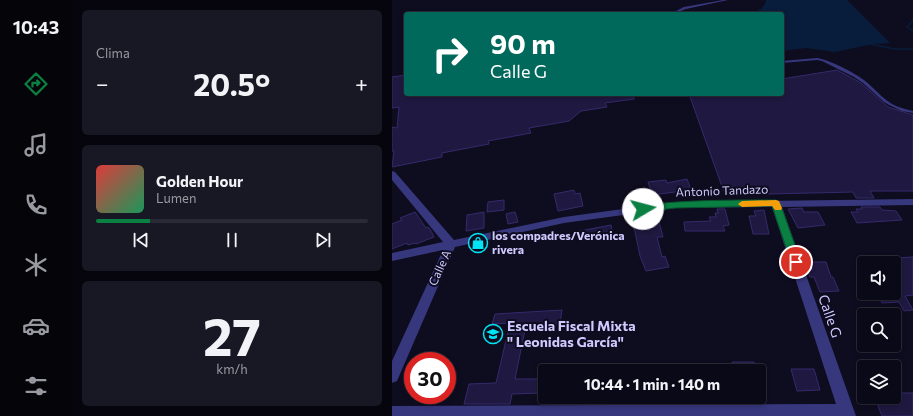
<!DOCTYPE html>
<html lang="es">
<head>
<meta charset="utf-8">
<style>
	:root { --surface:#0a0917; --page:#181724; --text:#f1f3f6; --muted:#999aa1; --line:#2a2a36; --accent:#0b8043 }
	body { margin:0; font-family:Commissioner,sans-serif; background:var(--page); color:var(--text); height:100vh; display:flex; flex-direction:column; font-size:15px; white-space:nowrap }
	* { box-sizing:border-box; margin:0 }
	p { font-size:13px; color:var(--muted) }
	.icon { flex:none; width:22px; height:22px; fill:none; stroke:currentColor; stroke-width:2; stroke-linecap:round; stroke-linejoin:round }
	.map { position:relative; flex:1; overflow:hidden }
	.side { display:flex; flex-direction:column; gap:10px; padding:10px; background:#06050d; width:320px }
	.side>* { flex:none }
	.banner { position:absolute; left:12px; top:12px; width:380px; height:84px; border-radius:4px; box-shadow:0 2px 6px #0003,0 0 0 1px var(--line); background:#00695c; color:#fff; overflow:hidden }
	.buttons { position:absolute; left:465px; top:256px; display:grid; gap:8px }
	.buttons a { display:grid; place-items:center; width:44px; height:44px; border-radius:4px; background:var(--surface); box-shadow:0 2px 6px #0003,0 0 0 1px var(--line); font-size:20px }
	.speed { position:absolute; left:12px; top:352px; display:flex; gap:8px; font-size:20px; font-weight:700; text-align:center }
	.speed>* { display:grid; place-content:center; width:52px; height:52px; border-radius:50%; background:var(--surface); box-shadow:0 2px 6px #0003,0 0 0 1px var(--line); line-height:1 }
	.speed .limit { border:6px solid #d22; background:#fff; color:#111 }
	.pin { position:absolute; display:grid; place-items:center; width:34px; height:34px; color:#fff; margin:-17px; border:2px solid #fff; border-radius:50%; box-shadow:0 1px 4px #0007 }
	.me { position:absolute; width:44px; margin:-22px; rotate:82deg; stroke-linejoin:round; filter:drop-shadow(0 0 3px #0008) }
	.turn { display:flex; align-items:center; gap:14px; height:84px; padding:0 20px; font-size:18px }
	.turn .icon { width:52px; height:52px; stroke-width:2.5 }
	.turn b { display:block; font-size:28px; line-height:34px }
	.big { font-size:30px; font-weight:700; line-height:1.1 }
	.side .widget { flex:1; display:flex; flex-direction:column; justify-content:center; gap:6px; min-width:0; padding:0 14px; border-radius:6px; background:var(--page) }
	.side .dial { align-items:center; gap:0 }
	.dial b { font-size:52px; line-height:1 }
	.song { display:flex; align-items:center; gap:12px }
	.cover { width:48px; height:48px; border-radius:6px; background:linear-gradient(135deg,hsl(0 70% 55%),hsl(150 70% 35%)) }
	.played { height:4px; border-radius:2px; background:linear-gradient(90deg,var(--accent) 20%,var(--line) 20%) }
	.keys { display:flex; justify-content:space-around; direction:ltr }
	.heat { display:flex; justify-content:space-between; align-items:center; font-size:22px; direction:ltr }
	.trip { position:absolute; left:146px; top:364px; width:228px; height:40px; border-radius:4px; background:var(--surface); box-shadow:0 2px 6px #0003,0 0 0 1px var(--line); font-weight:700; line-height:40px; text-align:center }
	main { display:flex; flex:1; min-height:0 }
	.menu { display:flex; flex-direction:column; width:72px; justify-content:space-around; align-items:center; background:#040409; color:var(--muted) }
	.menu .icon { width:28px; height:28px }
	.menu .on { color:var(--accent) }
	.menu b { font-size:18px; color:var(--text) }
	.map>svg:first-child { display:block }
	.water { fill:#081d3b }
	.lines { fill:none; stroke-linecap:round; stroke-linejoin:round }
	.stream { stroke:#081d3b; stroke-width:1.5 }
	.building { fill:#1f1840; stroke:#352a6c }
	.service { fill:#37377e; fill-rule:evenodd }
	.minor { fill:#37377e; fill-rule:evenodd }
	.route { fill:#0b8043; stroke:#07532c }
	.slow { fill:#f59e0b }
	.labels { text-anchor:middle; stroke-width:4; stroke-linejoin:round; paint-order:stroke }
	.street-label { font-size:12px; fill:#cecaff; stroke:#0e0c1f }
	.poi-label { font-size:12px; font-weight:bold; fill:#cecaff; stroke:#0e0c1f; text-anchor:start }
	.near-street-label { font-size:14px; fill:#cecaff; stroke:#0e0c1f }
	.near-poi-label { font-size:14px; font-weight:bold; fill:#cecaff; stroke:#0e0c1f; text-anchor:start }
</style>
</head>
<body>
<main>
<nav class="menu">
<b>10:43</b>
<svg class="icon on" aria-label="directions" viewBox="0 0 24 24"><path d="M12 3l9 9-9 9-9-9zM9 14v-3h6M13 9l2 2-2 2"/></svg>
<svg class="icon" aria-label="music" viewBox="0 0 24 24"><path d="M9 18V5l10-2v13"/><circle cx="6" cy="18" r="3"/><circle cx="16" cy="16" r="3"/></svg>
<svg class="icon" aria-label="phone" viewBox="0 0 24 24"><path d="M5 4h4l2 5-3 2q2 4 5 5l2-3 5 2v4C11 20 4 13 5 4z"/></svg>
<svg class="icon" aria-label="climate" viewBox="0 0 24 24"><path d="M12 3v18M4 7l16 10M4 17L20 7"/></svg>
<svg class="icon" aria-label="car" viewBox="0 0 24 24"><path d="M5 17H2v-5l4-1 3-4h7l3 4 3 1v5h-3M9 17h6M6 11h13"/><circle cx="7" cy="17" r="2"/><circle cx="17" cy="17" r="2"/></svg>
<svg class="icon" aria-label="filters" viewBox="0 0 24 24"><path d="M4 7h16M4 17h16"/><circle cx="9" cy="7" r="2"/><circle cx="15" cy="17" r="2"/></svg>
</nav>
<section class="side">
<div class="widget"><p>Clima</p>
<div class="heat"><a>−</a><b class="big">20.5°</b><a>+</a></div>
</div>
<div class="widget">
<div class="song"><i class="cover"></i><div><b>Golden Hour</b><p>Lumen</p></div></div>
<div class="played"></div>
<div class="keys"><svg class="icon" aria-label="previous" viewBox="0 0 24 24"><path d="M18 5L8 12l10 7zM5 5v14"/></svg><svg class="icon" aria-label="pause" viewBox="0 0 24 24"><path d="M8 5v14M16 5v14"/></svg><svg class="icon" aria-label="next" viewBox="0 0 24 24"><path d="M6 5l10 7-10 7zM19 5v14"/></svg></div>
</div>
<div class="widget dial"><b>27</b><p>km/h</p></div>
</section>
<div class="map">
<svg width="521" height="416" viewBox="0 0 521 416">
	<rect width="100%" height="100%" fill="#0e0c1f"/>
	<!-- water -->
	<path class="water" d="M374,0h81l43,43 -17,1 -38,8 -29,-4 -24,3v-37h-36c10,-2 18,-4 20,-14z"/>
	<g class="lines">
		<!-- stream -->
		<path class="stream" d="M521,20l-6,7 6,4
			M478,44l25,5h18"/>
	</g>
	<!-- building -->
	<path class="building" d="M445,70l24,13 27,24 25,8v76h-43l4,7h-18l-3,-6 -128,3 -36,-101h93v-15z
		M14,75v19h227l1,5 -29,4 2,4 -26,4 -12,10 -40,7 2,5 -43,8 1,3 -47,9v4l-50,10 2,-16h-2v-24l5,1 2,-21 -7,1v-31z
		M295,179l4,11 -39,5 -4,-13 18,-2 1,3z
		M182,190l1,4 5,-1 3,13 -25,5 -4,-17z
		M112,200v10l-17,2 1,-10z
		M469,207h19l2,3 14,1 6,9 -45,3 -6,-11h7l-2,-3h6z
		M410,208l2,4h14l7,13 -27,3 -10,-19z
		M325,209h8l4,16 -6,1 2,5h-40l-1,-9 27,-1 -2,-4h7l-1,-4h3z
		M372,210l5,24h-16l-4,-18h7l-2,-5z
		M23,212l11,16 2,-1 2,2 4,8 -18,7 -1,-1 -7,2 -1,-2 -15,6v-25l10,-4 -2,-2z
		M92,212v16l-18,3 1,-16z
		M123,212l3,10 -10,2 -2,-10z
		M265,214l6,23h-6l5,20 3,-1 4,11 -23,4 -6,-15 -6,-29h6l-2,-11z
		M219,225l2,10 -31,6 -2,-10z
		M521,257v38l-8,1 8,14 -9,1 -5,-9 -17,1 -5,-10h23l-6,-12v-23z
		M418,262h16l5,15h2l6,14 -19,1 -6,-15h-4l-3,-8h6z
		M170,310l-2,14 -34,1 -11,54h28l-2,14 -29,1 -2,10h-46l5,-20 27,-1 14,-60 -18,1 3,-10z
		M340,362h22l2,9h-22z
		M399,369h23l6,21 -23,1z
		M502,393h19v23h-31l-7,-18h19z"/>
	<g class="lines">
		<!-- service -->
		<path class="service" d="M331,0h5l-42,9 -13,5h-3l14,-7z
			M425,58c13,2 36,14 47,22 10,8 18,18 28,24 7,4 14,5 21,7v2l-11,-2 -13,-6 -5,-3 -21,-19 -9,-6 -32,-16 -5,-1 -35,3v-2z"/>
		<!-- minor -->
		<path class="minor" d="M0,171l3,1 59,68 110,-23 111,-15 238,-3v6l-131,2 74,209h-464v-10l444,-2 -64,-197 -97,1 -111,15 -109,24 -58,134 -5,2v-22l51,-111 -51,11v-8l51,-11 -51,-62z"/>
	</g>
	<!-- route -->
	<path class="route" d="M384,200l4,3 21,59 -1,3h-8l-1,-3 -19,-56 -97,2 -32,4 -4,-3c8,-10 118,-9 137,-9z"/>
	<!-- slow -->
	<path class="slow" d="M384,200l3,1 3,7 -1,2h-6l-3,-4 -30,1 -4,-3 4,-3z"/>
	<!-- icons -->
	<defs>
		<symbol id="shop-ring" viewBox="-11 -11 22 22"><circle r="9.5" fill="#0e0c1f" stroke="#00e5f5" stroke-width="1.5"/><path d="M-5-2.5h2.3a2.7 3.5 0 0 1 5.4 0H5L5.5 6h-11ZM-1.5-2.5h3a1.5 2.3 0 0 0-3 0Z" fill="#00e5f5"/></symbol>
		<symbol id="school-ring" viewBox="-11 -11 22 22"><circle r="9.5" fill="#0e0c1f" stroke="#00e5f5" stroke-width="1.5"/><path d="M0-5L7-2L0 1L-7-2ZM-4 1L0 2.5L4 1V4Q0 6-4 4Z" fill="#00e5f5"/></symbol>
	</defs>
	<g fill-rule="evenodd">
		<use href="#shop-ring" x="75" y="232" width="22" height="22"/>
		<use href="#school-ring" x="90" y="323" width="22" height="22"/>
	</g>
	<g class="labels">
		<!-- street labels -->
		<g class="street-label">
			<text transform="translate(330 191) rotate(-2)" y="4">Antonio Tandazo</text>
			<text transform="translate(48 268) rotate(-66)" y="4">Calle A</text>
		</g>
		<!-- poi labels -->
		<g class="poi-label">
			<text x="100" y="240">los compadres/Verónica<tspan x="100" dy="14">rivera</tspan></text>
		</g>
		<!-- near-street labels -->
		<g class="near-street-label">
			<text transform="translate(438 316) rotate(71)" y="5">Calle G</text>
		</g>
		<!-- near-poi labels -->
		<g class="near-poi-label">
			<text x="115" y="331">Escuela Fiscal Mixta<tspan x="115" dy="16">" Leonidas García"</tspan></text>
		</g>
	</g>
</svg>
<div class="buttons">
<a><svg class="icon" aria-label="sound" viewBox="0 0 24 24"><path d="M4 9h4l5-4v14l-5-4H4zM17 9q2 3 0 6"/></svg></a>
<a><svg class="icon" aria-label="search" viewBox="0 0 24 24"><circle cx="10" cy="10" r="6"/><path d="M15 15l6 6"/></svg></a>
<a><svg class="icon" aria-label="layers" viewBox="0 0 24 24"><path d="M12 4l9 5-9 5-9-5zM3 14l9 5 9-5"/></svg></a>
</div>
<div class="speed"><div class="limit">30</div></div>
<div class="pin" style="left:404px;top:262px;background:#d93025"><svg class="icon" aria-label="arrive" viewBox="0 0 24 24"><path d="M6 21V4h12l-3 4 3 4H6"/></svg></div>
<svg class="me" style="left:251px;top:209px" viewBox="-20 -20 40 40"><circle r="19" fill="#fff"/><path d="M0-13L10 11 0 6-10 11z" fill="#0b8043"/></svg>
<div class="trip">10:44 · 1 min · 140 m</div>
<div class="banner">
<div class="turn"><svg class="icon" aria-label="right" viewBox="0 0 24 24"><path d="M7 20v-9h11M14 6l5 5-5 5"/></svg><div><b>90 m</b>Calle G</div></div>
</div>
</div>
</main>
</body>
</html>
